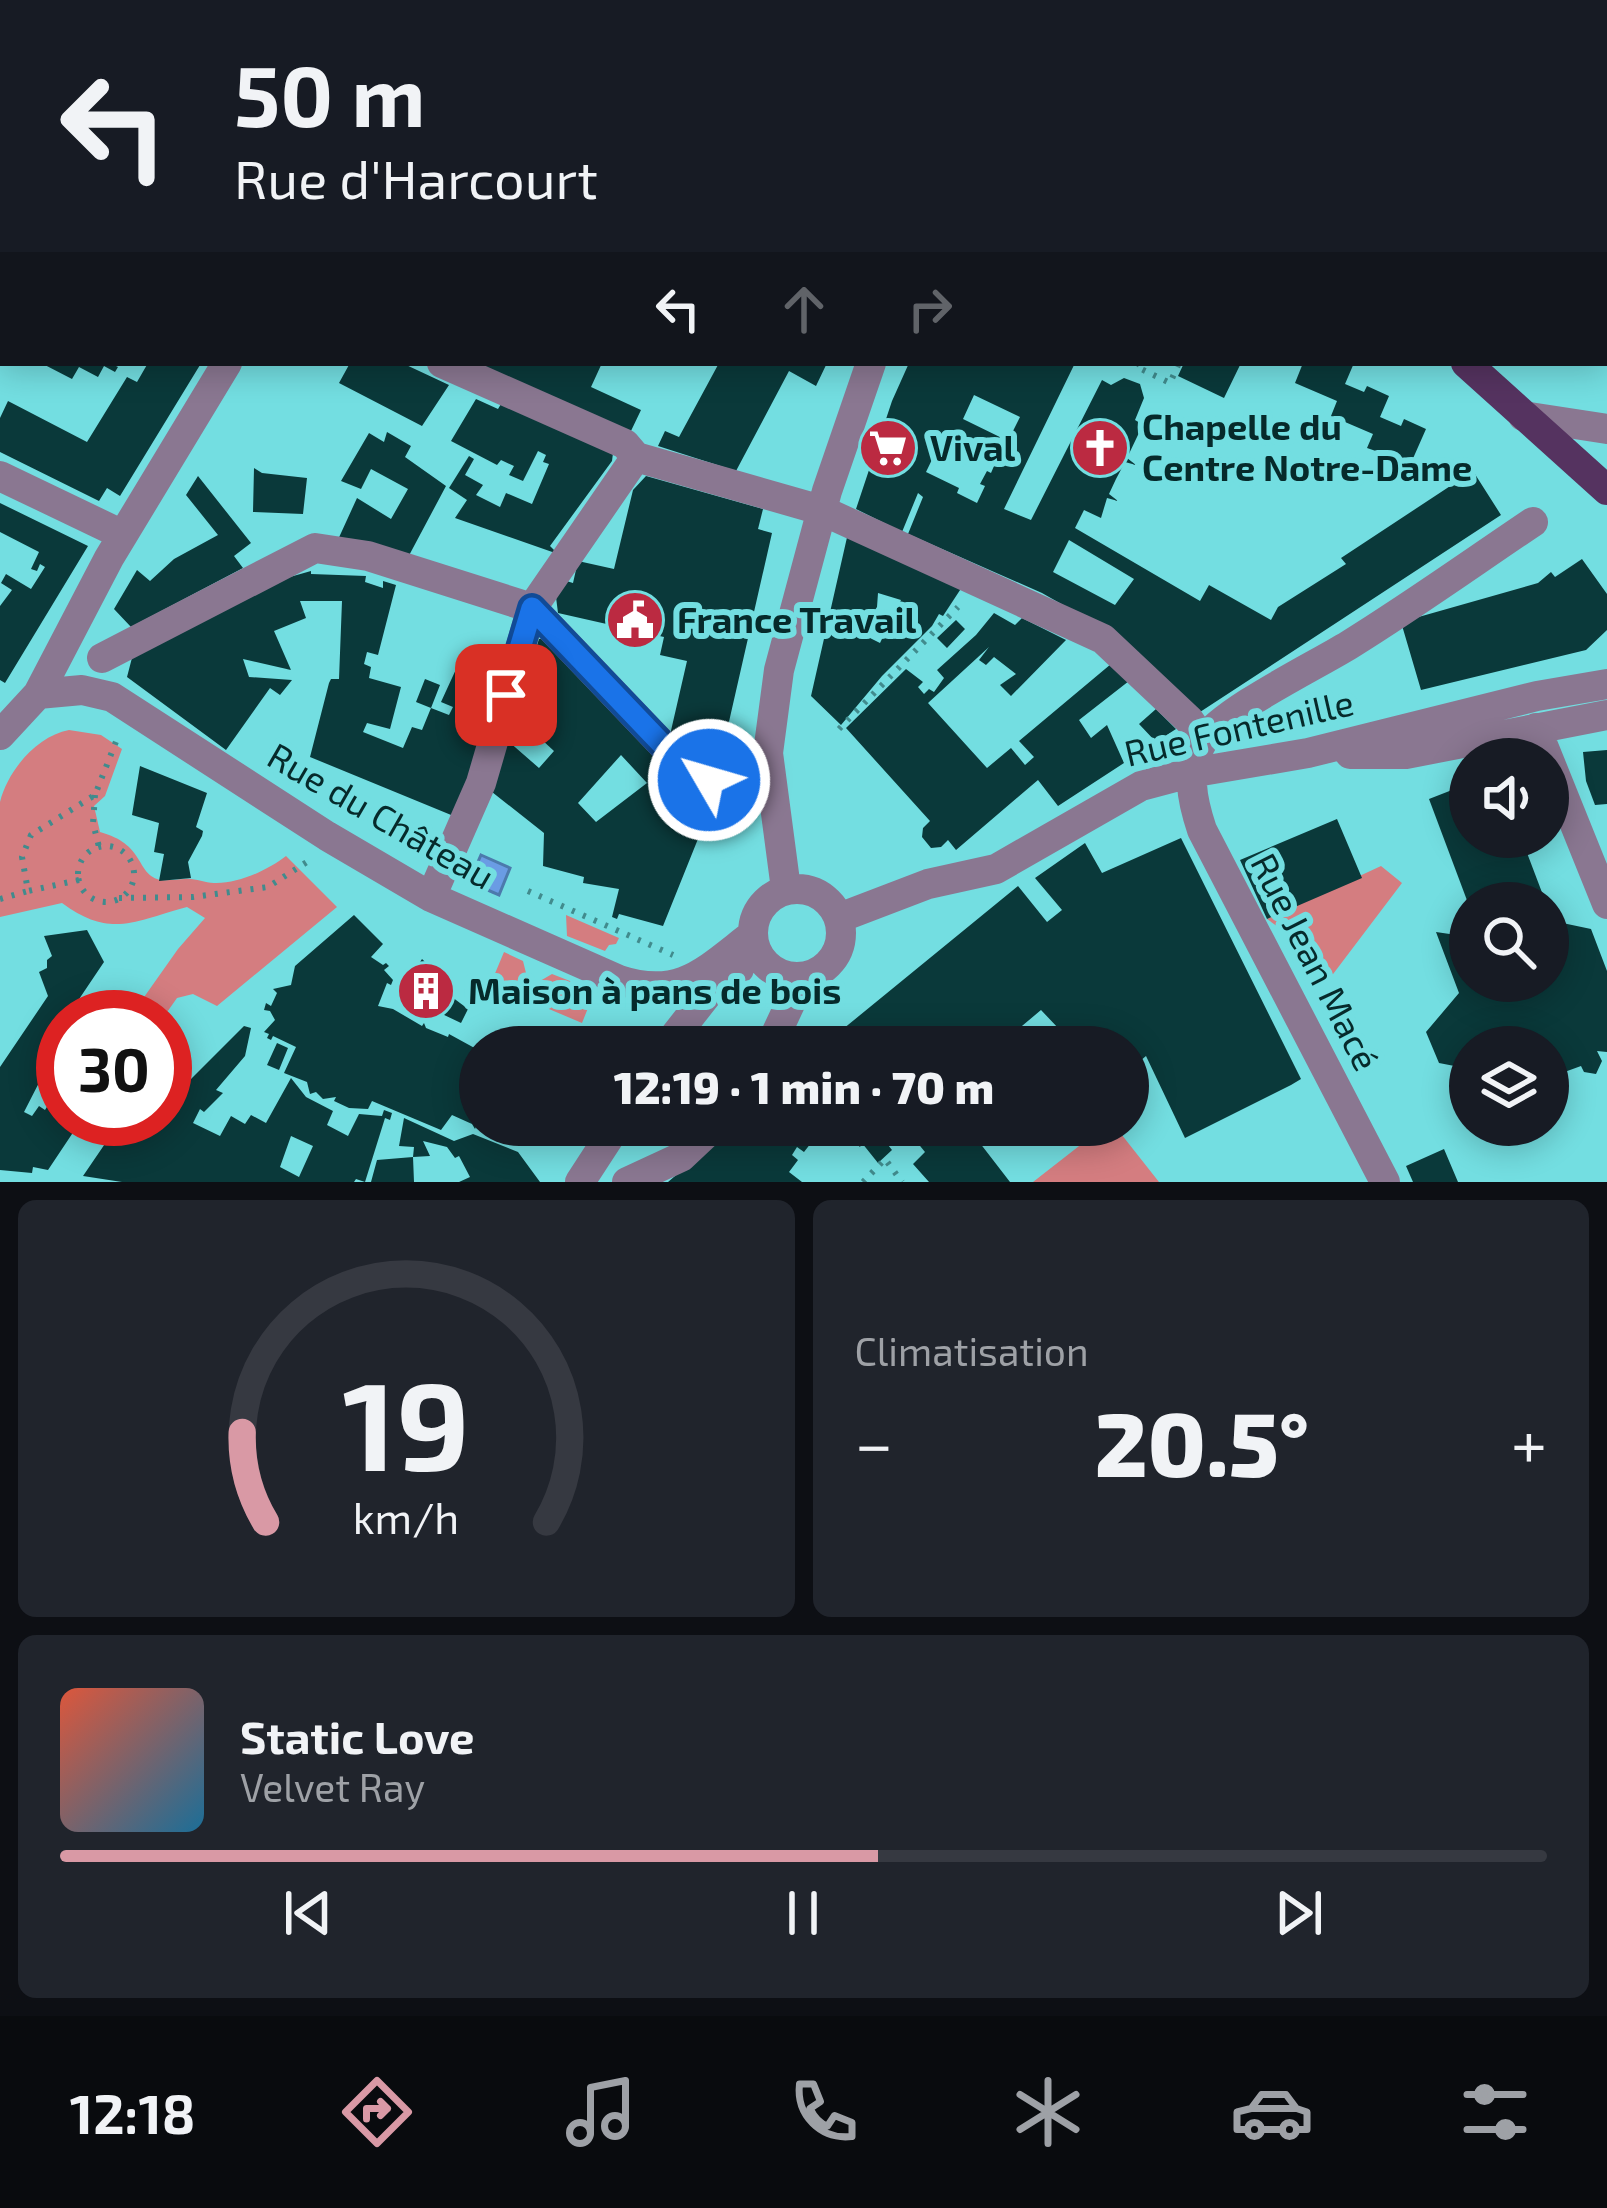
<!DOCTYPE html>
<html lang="fr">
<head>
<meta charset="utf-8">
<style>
	:root { --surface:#171b24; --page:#20242c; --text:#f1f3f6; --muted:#9ea1a6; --line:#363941; --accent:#d999a5 }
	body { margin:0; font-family:"Exo 2",sans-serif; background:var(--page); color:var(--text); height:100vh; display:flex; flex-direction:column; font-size:45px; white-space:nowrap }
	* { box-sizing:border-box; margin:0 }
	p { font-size:39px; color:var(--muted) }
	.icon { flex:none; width:66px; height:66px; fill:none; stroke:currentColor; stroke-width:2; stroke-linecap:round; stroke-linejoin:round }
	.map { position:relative; height:1182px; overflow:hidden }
	.sheet { display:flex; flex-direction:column; gap:18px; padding:18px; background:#0d0f14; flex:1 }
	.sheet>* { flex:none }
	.hud { position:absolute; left:0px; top:0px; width:1608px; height:366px; box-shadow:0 6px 30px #0003; background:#171b24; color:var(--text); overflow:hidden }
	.fabs { position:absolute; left:1449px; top:738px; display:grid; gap:24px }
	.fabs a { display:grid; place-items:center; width:120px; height:120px; border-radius:50%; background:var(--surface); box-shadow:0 6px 30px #0003; font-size:60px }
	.speed { position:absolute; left:36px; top:990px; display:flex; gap:24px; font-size:60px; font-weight:700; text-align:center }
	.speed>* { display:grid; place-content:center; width:156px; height:156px; border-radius:50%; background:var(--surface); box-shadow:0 6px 30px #0003; line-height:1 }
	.speed .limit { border:18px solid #d22; background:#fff; color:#111 }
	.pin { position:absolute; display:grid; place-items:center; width:102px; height:102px; color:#fff; margin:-51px; border-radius:24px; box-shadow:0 6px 18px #0006 }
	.me { position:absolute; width:132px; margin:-66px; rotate:308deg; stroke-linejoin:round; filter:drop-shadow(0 0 9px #0008) }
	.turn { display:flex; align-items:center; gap:42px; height:252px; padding:0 36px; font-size:54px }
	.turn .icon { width:156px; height:156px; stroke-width:2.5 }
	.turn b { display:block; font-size:84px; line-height:102px }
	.lanes { display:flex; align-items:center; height:114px; padding:0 36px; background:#0003; justify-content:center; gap:60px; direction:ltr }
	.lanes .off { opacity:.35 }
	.big { font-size:90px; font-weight:800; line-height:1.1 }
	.sheet .card { flex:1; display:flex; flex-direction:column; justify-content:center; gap:18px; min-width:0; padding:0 42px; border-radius:18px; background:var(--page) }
	.sheet .dial { align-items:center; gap:0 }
	.dial svg { height:312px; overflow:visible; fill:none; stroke:var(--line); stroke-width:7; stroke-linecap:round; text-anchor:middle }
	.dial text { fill:var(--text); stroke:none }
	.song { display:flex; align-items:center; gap:36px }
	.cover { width:144px; height:144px; border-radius:18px; background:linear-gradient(135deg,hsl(10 70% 55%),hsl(200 70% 35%)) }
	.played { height:12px; border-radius:6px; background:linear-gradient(90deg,var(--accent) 55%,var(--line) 55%) }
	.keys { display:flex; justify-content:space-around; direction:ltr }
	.heat { display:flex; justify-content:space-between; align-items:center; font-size:66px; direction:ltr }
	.sheet .tiles { flex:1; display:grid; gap:18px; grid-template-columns:1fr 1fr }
	.card:last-child { grid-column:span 2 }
	.trip { position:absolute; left:459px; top:1026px; width:690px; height:120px; border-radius:60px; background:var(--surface); box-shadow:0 6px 30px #0003; font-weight:800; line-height:120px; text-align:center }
	.menu { display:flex; height:192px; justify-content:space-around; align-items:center; background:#090b0e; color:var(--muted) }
	.menu .icon { width:84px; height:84px }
	.menu .active { color:var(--accent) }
	.menu b { font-size:54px; color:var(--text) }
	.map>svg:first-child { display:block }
	.green { fill:#d47d80 }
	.water { fill:#6a9ce4; stroke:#4c7aac; stroke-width:3 }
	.building { fill:#0a393a; fill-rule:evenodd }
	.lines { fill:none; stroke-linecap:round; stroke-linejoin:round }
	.path { stroke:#418b8d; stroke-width:6; stroke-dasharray:3 9; stroke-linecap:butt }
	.minor { stroke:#8a7791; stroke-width:30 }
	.major { stroke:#553360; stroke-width:30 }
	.route-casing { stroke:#114b97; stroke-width:30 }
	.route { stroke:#1a73e8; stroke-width:21 }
	.labels { text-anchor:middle; stroke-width:12; stroke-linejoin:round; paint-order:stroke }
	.poi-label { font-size:36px; font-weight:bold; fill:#062a2b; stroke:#73dee1; text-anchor:start }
	.street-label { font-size:36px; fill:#062a2b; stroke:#73dee1 }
</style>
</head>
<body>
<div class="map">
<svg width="1607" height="1182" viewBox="0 0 1607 1182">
	<rect width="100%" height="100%" fill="#73dee1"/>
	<!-- green -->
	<path class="green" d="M69,730l32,5 21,14 -17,47 -11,10 6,26c44,12 36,39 57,47 8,3 19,0 28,0 10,-1 19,4 29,4 24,1 54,-13 72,-27l51,51 -120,99 -24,-12 -16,4 -12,17 3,43h-3v-41h-35l48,-68 27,-31 -18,-11c-53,14 -76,32 -125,-4l-62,14c0,-27 0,-92 0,-115 8,-32 37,-66 69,-72z
		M1381,866l21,17 -78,103 -28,-60 -15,3 -14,-10z
		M566,915l53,23 -3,6 -7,1 -4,6 -38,-15z
		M504,952l19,9 4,16 -9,18 -27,-12z
		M552,974l36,14 2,15 -8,20 -52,-22 10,-20z
		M1106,1125h8l45,57h-126z"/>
	<!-- water -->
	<path class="water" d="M481,855l29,13 -11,27 -30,-13z"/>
	<!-- building -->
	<path class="building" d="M41,363h69l8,4 -3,5 -11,-6 -6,11 -19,-10 -7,12z
		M148,363l52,2 -80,131 -13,-8 -8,13 -99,-49v-34l8,-17 79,41 40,-65 10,5z
		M350,363h52l47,22 -27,41 -83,-43z
		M474,363h128l-11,24 50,23 -11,23z
		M719,363h108l-11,23 -27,-15 -53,100 -78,-25 7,-15 14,6z
		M909,363h166l-71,146 27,11 71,-140 9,5 13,-7 16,6 4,14 -9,22 5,3 7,-7 -20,42 9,7 -11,-3 -9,17 -7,15 9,7 -11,-3 -6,20 -17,-8 -9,18 125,73 9,-16 62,35 7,-13 68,-43 -5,-6 132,-87 28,44 -301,197 -100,-86 -58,-33 -134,-59 15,-37 -5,-4 -16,39 -46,-23 36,-108zM974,395l46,22 -12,24 -45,-22zM941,441l53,25 -3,7 -4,-2 -7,13 5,2 -8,17 -20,-10 2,-5 -33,-16zM1069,540l65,39 -19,26 -62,-33z
		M1184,363h57l-17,35 -46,-22z
		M1303,363h51l-9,21 19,8 3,-6 22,10 -9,21 21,9 3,-7 22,10 -15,34 -44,-15 6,-14 -42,-18 6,-15 -42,-18z
		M476,399l22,10 3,-5 112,49 -1,8 -62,85 8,8 -103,-36 12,-18 -18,-12 20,-32 5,3 -9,16 18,10 -7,10 24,12 6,-14 26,11 17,-40 -6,-2 3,-7 -8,-4 -15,30 -14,-6 5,-9 -13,-6 -4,5 -46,-24z
		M387,432l24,14 -6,11 41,29 -41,77 -69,-19 21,-46 34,21 17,-30 -37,-20 -10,20 -20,-8 28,-48 15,9z
		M254,468l8,5 45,5 -4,36 -50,-2z
		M198,476l53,67 -17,13 9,12 -112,59 -17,-18 23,-39 13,11 24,-22 44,-24 -32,-40z
		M646,476l117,33 -5,20 14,4 -49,215 -53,-13 17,-74 -27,-6 4,-18 -106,-24 -2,-16 7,-17 10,3 5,-22 36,8 19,-79z
		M0,503l88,43 -83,137 -5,-3v-74l12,-16 -11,-7 5,-9 25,15 14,-22 -5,-3 -3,7 -6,-2 8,-17 -39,-20z
		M848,533l116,51 -21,32 -4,-2 -7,12 -50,50 -41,49 -30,-29zM878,593l23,7 -21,43 -12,-6 5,-6 -8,-6 12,-18z
		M1582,559l25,35v36l-21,20 -165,40 -20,-68 137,-39 13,-11 4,5z
		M311,571v3l55,2 -1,6 18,6v-7l13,4 -18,70 -11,-3 -3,12 7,3 -2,11 32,9 -11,42 -23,-6 -4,9 40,16 9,-21 10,3 9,-22 -15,-6 9,-23 15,6 -9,23 18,7 4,-8 -12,-5 22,-48 43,20 -50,143 -146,-60 19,-74 2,-4h8l3,-78h-42l6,17 -32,13 17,39 -48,-11 6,18 43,3 -12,15 -10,-7 -44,62 -99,-73 6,-23 125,-68z
		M994,613l21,12 7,-7 44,22 -55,56 -11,-11 16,-11 -22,-17 -8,8 -7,-5 10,-13 -61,56 59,65 24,-20 14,17 9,-8 -15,-16 92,-77 18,17 -50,39 12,18 16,-13 17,38 -66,43 -20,-26 -82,70 -8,-10 -7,7 -10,1 -9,-11 1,-9 7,-7 -84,-93 60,-59 17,13 -5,5 6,7 5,-5 5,3 10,-14 -7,-8 39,-35z
		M956,620l9,9 -18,19 -10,-10z
		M539,639h4l165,175 -45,112 -44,-12 -2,5 -5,-2 7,-28 -36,-6 1,-6 -41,-11 1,-33 -52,-41 16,-51 31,27 15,-17 -39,-36zM621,755l26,28 -51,39 -18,-19z
		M1156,709l20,20 -20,13 -17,-18z
		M1607,750v54l-12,1 -9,-24 -3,-29z
		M140,766l67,27 -11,34 7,4 -1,5 -14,26 3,16 -32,3 5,-27 -10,-2 5,-29 -27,-8z
		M1470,783v54h51l25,66h-78l-39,-104z
		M1337,819l25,59 -95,41 -27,-59z
		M1181,838l120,241 -10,6 -106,53 -39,-82 -18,15v-24h-56l-10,-13 -9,5 -1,-3 8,-6 -19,-20 -44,37h-176l197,-161 29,36 15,-12 -27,-32 50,-35 17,30z
		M1548,910l5,11 38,8 16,42v81l-10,-1 5,10 -6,13 -12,-2 -3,-6 -33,12v-31h-78v22l-31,-6 -13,-31 33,-39 -23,-61 34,5v44h78z
		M354,915l29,29 -12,13 12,8 3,-2 3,3 -5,4 9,10 -2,5 -4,-2 -9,23 15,3 29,17 2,-3 2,5 22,9 1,-3 31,17v67l-5,11 -3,-5 -20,-9 -11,15 -69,-29 -4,8 -19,-1 -15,-7 2,-4 -13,2 -7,-7 -6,2 -3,-12 -23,-9 12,-26 -23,-11 -2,4 -4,-2 2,-4 -5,-2 11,-12 -5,-9 -6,-1 2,-7 5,3 6,-13 -4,-4 18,-4 4,-19z
		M87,930l17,32 -37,55h-4l-9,19 9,6v77h19l-34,51 -15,-3 -1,6 -32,-3v-103l48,-71 -9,-24 8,-4v-8l5,-4 -8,-20zM46,1069l12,7 -11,18 6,3 -8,13 -6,-4 -7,10 -8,-4z
		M422,959l30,29 -4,6 20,15 -7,14 -61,-29z
		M244,1026l7,2 -6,28 -29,34 7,3 -19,19 -4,-3 -7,14 27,13 11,-20 14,8 6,-9 15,8 25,-45 15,19 27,14 -6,14 21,11 11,-22 23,2 2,-6 8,3 -2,7 -5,-2 -20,64 -9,-3 -2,3h-232l-39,-6 30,-44 -20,-13h72v-35l8,5 9,-15 7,7zM291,1136l22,10 -14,31 -19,-10z
		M277,1043l11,5 -9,22 -12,-5z
		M404,1118l50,23 19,-7 45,18 22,30h-81l11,-5 -11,-21 -4,2 -8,-11 -24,-6 7,15 -17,1 1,-10 -15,-1z
		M735,1125h90l-21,27 -7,-5 -5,8 6,5 -9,12 13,10h-134z
		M837,1125h55l-11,11 11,14 -14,13 -16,-20 -2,4z
		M903,1125h63l44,57h-81l-16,-18 12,-12z
		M1444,1149l14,33h-45l-7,-16z
		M413,1157l1,25h-43l6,-22z"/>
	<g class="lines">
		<!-- path -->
		<path class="path" d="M1137,363l-2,3 35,17 9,-20
			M839,729l119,-122
			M95,795l-2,28 6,24
			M78 874a28 28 0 1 1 56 0a28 28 0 1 1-56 0Z
			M79,880l-51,11 -6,-34 9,-22 64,-40 24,-61
			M528,891l145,64
			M119,898l74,-1 75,-10 42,-27
			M0,899l28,-8
			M863,1182l22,-23 17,23"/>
		<!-- minor -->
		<path class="minor" d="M967,0l3,3
			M1440,0l6,3
			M291,3v-3
			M1049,3l2,-3
			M1605,93l2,2
			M442,363l183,81 11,13 185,53 282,129 86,81 14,20
			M1523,416l84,13
			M0,476l123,59
			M102,658l213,-110 53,8 164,52 150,157 27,15 61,-4
			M38,694l44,-4 30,7 215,139 104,61 188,83c61,20 86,-9 133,-45
			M1536,728l71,176
			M0,735l38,-41 71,-136 118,-195
			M1350,754h56l201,-39
			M753 933a44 44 0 1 1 88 0a44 44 0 1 1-88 0Z
			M786,889l-18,-136 11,-83 48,-179 44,-128
			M431,897l50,-114 51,-175 104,-151
			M839,918l89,-34 68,-15 145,-83 49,-13 118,-20 229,-57 70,-12
			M666,1047l51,-65 22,-13
			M770,1047l32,-69
			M580,1182l37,-57
			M627,1182l54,-25 34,-32
			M1385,1182l-183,-352c-10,-30 -17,-61 1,-89 19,-30 112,-75 146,-96 63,-39 123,-82 184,-123"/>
		<!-- major -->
		<path class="major" d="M1020,0l1,3
			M1094,0l2,3
			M1466,363l141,127"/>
	</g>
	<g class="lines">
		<defs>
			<path id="route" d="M506,695l26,-87 150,157 27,15"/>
		</defs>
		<!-- route casing -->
		<use href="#route" class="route-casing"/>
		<!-- route -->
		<use href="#route" class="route"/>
	</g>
	<!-- icons -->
	<defs>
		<symbol id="supermarket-disc" viewBox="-11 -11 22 22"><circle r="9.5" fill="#bb2a41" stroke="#73dee1"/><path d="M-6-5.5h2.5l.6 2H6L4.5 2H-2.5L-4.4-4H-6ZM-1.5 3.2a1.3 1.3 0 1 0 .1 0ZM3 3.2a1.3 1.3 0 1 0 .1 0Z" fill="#fff"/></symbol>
		<symbol id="church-disc" viewBox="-11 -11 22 22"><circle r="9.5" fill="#bb2a41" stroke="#73dee1"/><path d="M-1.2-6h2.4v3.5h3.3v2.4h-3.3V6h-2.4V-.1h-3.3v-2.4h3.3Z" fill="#fff"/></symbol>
		<symbol id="civic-disc" viewBox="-11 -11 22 22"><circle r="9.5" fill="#bb2a41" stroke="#73dee1"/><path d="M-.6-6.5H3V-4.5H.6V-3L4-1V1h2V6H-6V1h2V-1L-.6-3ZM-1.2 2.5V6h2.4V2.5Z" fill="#fff"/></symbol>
		<symbol id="building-disc" viewBox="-11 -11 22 22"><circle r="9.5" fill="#bb2a41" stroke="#73dee1"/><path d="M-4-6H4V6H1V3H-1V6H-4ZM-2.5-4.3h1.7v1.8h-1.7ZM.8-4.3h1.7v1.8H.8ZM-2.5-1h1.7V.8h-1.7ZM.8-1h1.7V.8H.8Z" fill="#fff"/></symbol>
	</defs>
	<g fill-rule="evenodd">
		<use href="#supermarket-disc" x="855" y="415" width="66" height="66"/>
		<use href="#church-disc" x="1067" y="415" width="66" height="66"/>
		<use href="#civic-disc" x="602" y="587" width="66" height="66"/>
		<use href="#building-disc" x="393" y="958" width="66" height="66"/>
	</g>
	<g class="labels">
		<!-- poi labels -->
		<g class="poi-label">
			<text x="1142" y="440">Chapelle du<tspan x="1142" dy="41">Centre Notre-Dame</tspan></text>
			<text x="930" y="461">Vival</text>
			<text x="677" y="633">France Travail</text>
			<text x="468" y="1004">Maison à pans de bois</text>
		</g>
		<!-- street labels -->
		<g class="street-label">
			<text transform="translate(1239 728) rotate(-13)" y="13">Rue Fontenille</text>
			<text transform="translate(381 816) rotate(30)" y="13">Rue du Château</text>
			<text transform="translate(1315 962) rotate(63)" y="13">Rue Jean Macé</text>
		</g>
	</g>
</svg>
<div class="fabs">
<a><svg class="icon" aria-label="sound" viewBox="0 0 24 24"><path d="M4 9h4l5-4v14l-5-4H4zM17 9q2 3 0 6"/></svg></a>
<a><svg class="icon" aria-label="search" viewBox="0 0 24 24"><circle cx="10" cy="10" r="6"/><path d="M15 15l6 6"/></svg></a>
<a><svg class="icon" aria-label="layers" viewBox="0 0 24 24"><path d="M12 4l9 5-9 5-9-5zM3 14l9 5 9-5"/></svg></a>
</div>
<div class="speed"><div class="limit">30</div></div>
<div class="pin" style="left:506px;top:695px;background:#d93025"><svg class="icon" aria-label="arrive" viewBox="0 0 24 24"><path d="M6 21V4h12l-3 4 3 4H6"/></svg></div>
<svg class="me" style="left:709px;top:780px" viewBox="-20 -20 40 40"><circle r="17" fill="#1a73e8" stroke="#fff" stroke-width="3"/><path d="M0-11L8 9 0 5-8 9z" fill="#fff"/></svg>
<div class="trip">12:19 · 1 min · 70 m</div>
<div class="hud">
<div class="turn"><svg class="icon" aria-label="left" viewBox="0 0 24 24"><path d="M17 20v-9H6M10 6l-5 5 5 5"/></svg><div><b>50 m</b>Rue d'Harcourt</div></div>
<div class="lanes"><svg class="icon" aria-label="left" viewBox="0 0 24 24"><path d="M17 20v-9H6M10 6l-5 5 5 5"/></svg><svg class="icon off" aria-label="ahead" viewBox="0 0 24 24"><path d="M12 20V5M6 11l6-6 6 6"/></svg><svg class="icon off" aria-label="right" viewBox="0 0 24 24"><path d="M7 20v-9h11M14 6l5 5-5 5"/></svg></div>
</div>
</div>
<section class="sheet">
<div class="tiles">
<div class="card dial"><svg viewBox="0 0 100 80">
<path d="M14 69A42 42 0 1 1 86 69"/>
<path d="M14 69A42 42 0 0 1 8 46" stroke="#d999a5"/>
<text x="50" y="56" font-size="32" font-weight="700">19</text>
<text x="50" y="72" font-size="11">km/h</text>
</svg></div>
<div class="card"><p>Climatisation</p>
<div class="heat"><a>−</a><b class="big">20.5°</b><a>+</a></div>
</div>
<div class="card">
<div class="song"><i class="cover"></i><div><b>Static Love</b><p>Velvet Ray</p></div></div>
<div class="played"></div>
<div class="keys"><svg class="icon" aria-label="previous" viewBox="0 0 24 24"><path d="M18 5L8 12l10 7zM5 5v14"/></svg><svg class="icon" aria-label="pause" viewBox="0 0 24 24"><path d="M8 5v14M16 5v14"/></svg><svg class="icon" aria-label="next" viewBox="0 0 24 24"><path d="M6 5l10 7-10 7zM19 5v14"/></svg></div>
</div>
</div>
</section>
<nav class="menu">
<b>12:18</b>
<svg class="icon active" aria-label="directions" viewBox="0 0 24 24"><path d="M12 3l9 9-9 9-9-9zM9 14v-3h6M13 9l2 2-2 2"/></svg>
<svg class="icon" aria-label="music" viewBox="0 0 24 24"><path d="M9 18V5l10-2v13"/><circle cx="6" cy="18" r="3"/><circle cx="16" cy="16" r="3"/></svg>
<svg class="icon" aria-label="phone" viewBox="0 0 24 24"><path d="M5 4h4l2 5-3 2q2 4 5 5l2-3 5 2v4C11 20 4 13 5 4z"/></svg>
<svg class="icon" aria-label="climate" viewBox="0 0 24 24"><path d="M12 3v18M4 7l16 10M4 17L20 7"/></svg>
<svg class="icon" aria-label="car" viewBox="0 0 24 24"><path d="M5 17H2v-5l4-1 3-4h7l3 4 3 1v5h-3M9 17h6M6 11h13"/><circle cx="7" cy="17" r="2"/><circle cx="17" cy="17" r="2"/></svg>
<svg class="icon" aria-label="filters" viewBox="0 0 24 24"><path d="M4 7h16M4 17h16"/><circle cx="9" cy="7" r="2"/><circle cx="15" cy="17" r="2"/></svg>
</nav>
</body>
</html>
